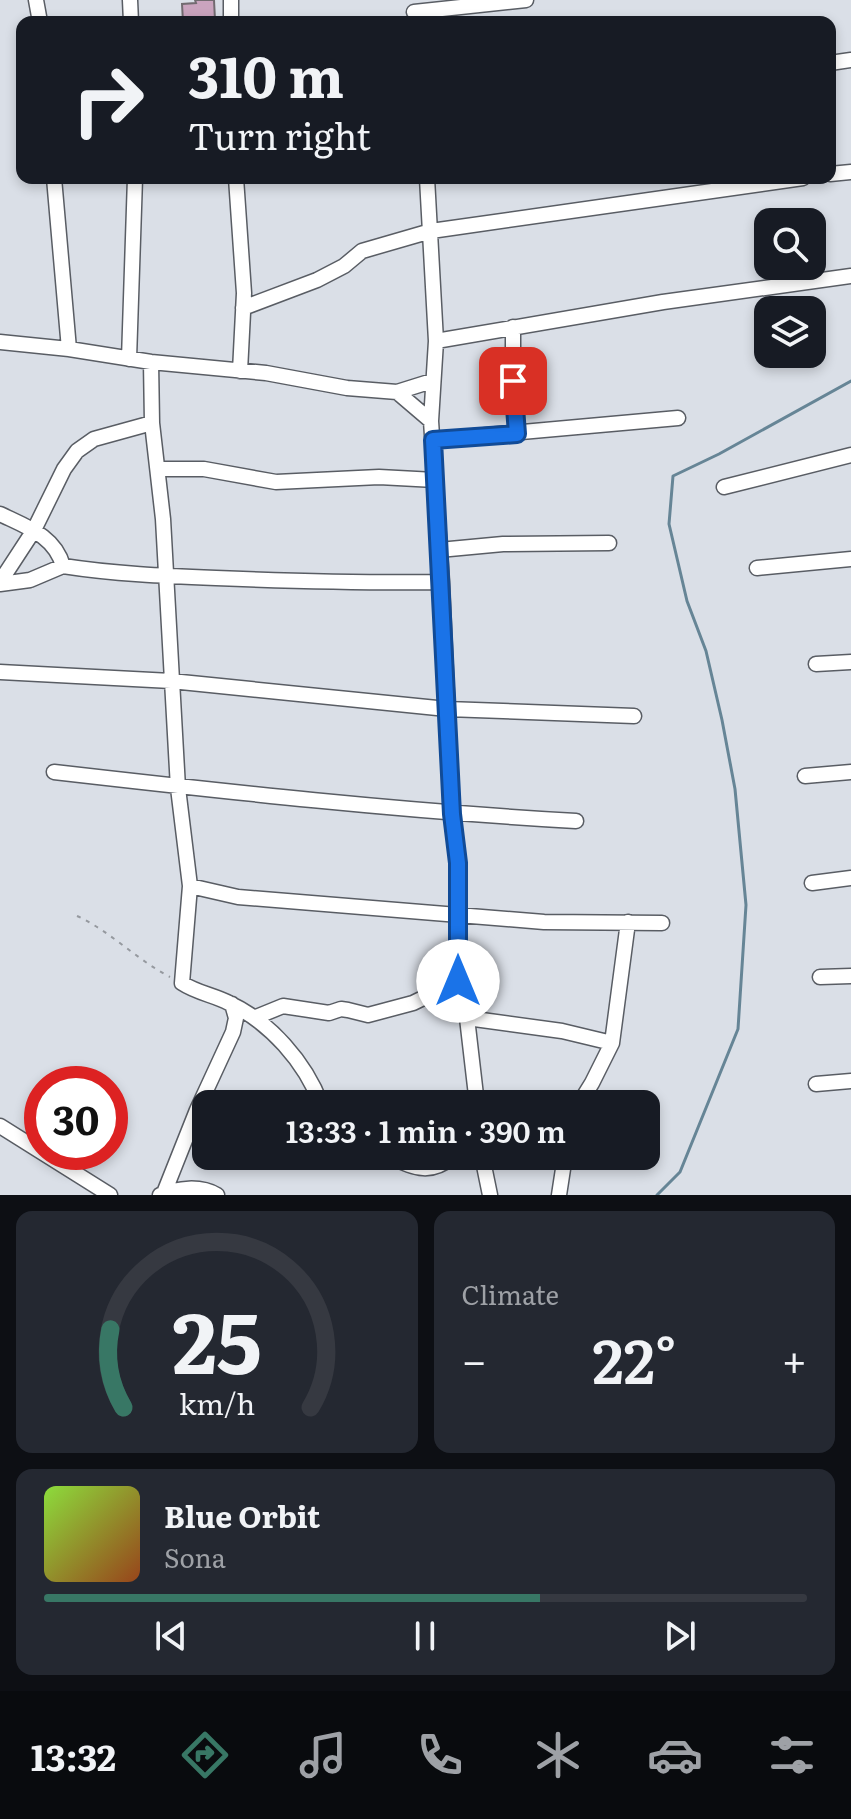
<!DOCTYPE html>
<html lang="en">
<head>
<meta charset="utf-8">
<style>
	:root { --surface:#171b24; --page:#242831; --text:#f1f3f6; --muted:#9ea1a6; --line:#363941; --accent:#387765 }
	body { margin:0; font-family:Literata,serif; background:var(--page); color:var(--text); height:100vh; display:flex; flex-direction:column; font-size:30px; white-space:nowrap }
	* { box-sizing:border-box; margin:0 }
	p { font-size:26px; color:var(--muted) }
	.icon { flex:none; width:44px; height:44px; fill:none; stroke:currentColor; stroke-width:2; stroke-linecap:round; stroke-linejoin:round }
	.map { position:relative; height:1195px; overflow:hidden }
	.side { display:flex; flex-direction:column; gap:16px; padding:16px; background:#0d0f14; flex:1 }
	.side>* { flex:none }
	.hud { position:absolute; left:16px; top:16px; width:820px; height:168px; border-radius:16px; box-shadow:0 4px 12px #0003; background:#171b24; color:var(--text); overflow:hidden }
	.controls { position:absolute; left:754px; top:208px; display:grid; gap:16px }
	.controls a { display:grid; place-items:center; width:72px; height:72px; border-radius:16px; background:var(--surface); box-shadow:0 4px 12px #0003; font-size:40px }
	.speed { position:absolute; left:24px; top:1066px; display:flex; gap:16px; font-size:40px; font-weight:700; text-align:center }
	.speed>* { display:grid; place-content:center; width:104px; height:104px; border-radius:50%; background:var(--surface); box-shadow:0 4px 12px #0003; line-height:1 }
	.speed .limit { border:12px solid #d22; background:#fff; color:#111 }
	.pin { position:absolute; display:grid; place-items:center; width:68px; height:68px; color:#fff; margin:-34px; border-radius:16px; box-shadow:0 4px 12px #0006 }
	.me { position:absolute; width:88px; margin:-44px; rotate:0deg; stroke-linejoin:round; filter:drop-shadow(0 0 6px #0008) }
	.turn { display:flex; align-items:center; gap:28px; height:168px; padding:0 40px; font-size:36px }
	.turn .icon { width:104px; height:104px; stroke-width:2.5 }
	.turn b { display:block; font-size:56px; line-height:68px }
	.big { font-size:60px; font-weight:600; line-height:1.1 }
	.side .widget { flex:1; display:flex; flex-direction:column; justify-content:center; gap:12px; min-width:0; padding:0 28px; border-radius:16px; background:var(--page) }
	.side .dial { align-items:center; gap:0 }
	.dial svg { height:208px; overflow:visible; fill:none; stroke:var(--line); stroke-width:7; stroke-linecap:round; text-anchor:middle }
	.dial text { fill:var(--text); stroke:none }
	.song { display:flex; align-items:center; gap:24px }
	.cover { width:96px; height:96px; border-radius:12px; background:linear-gradient(135deg,hsl(90 70% 55%),hsl(20 70% 35%)) }
	.played { height:8px; border-radius:4px; background:linear-gradient(90deg,var(--accent) 65%,var(--line) 65%) }
	.keys { display:flex; justify-content:space-around; direction:ltr }
	.heat { display:flex; justify-content:space-between; align-items:center; font-size:44px; direction:ltr }
	.side .tiles { flex:1; display:grid; gap:16px; grid-template-columns:1fr 1fr }
	.widget:last-child { grid-column:span 2 }
	.trip { position:absolute; left:192px; top:1090px; width:468px; height:80px; border-radius:16px; background:var(--surface); box-shadow:0 4px 12px #0003; font-weight:600; line-height:80px; text-align:center }
	.tabs { display:flex; height:128px; justify-content:space-around; align-items:center; background:#090b0e; color:var(--muted) }
	.tabs .icon { width:56px; height:56px }
	.tabs .current { color:var(--accent) }
	.tabs b { font-size:36px; color:var(--text) }
	.map>svg:first-child { display:block }
	.lines { fill:none; stroke-linecap:round; stroke-linejoin:round }
	.stream { stroke:#668596; stroke-width:3 }
	.building { fill:#caa4be; stroke:#726b70; stroke-width:2 }
	.street-casing { stroke:#595d64; stroke-width:17 }
	.path { stroke:#95999f; stroke-width:2; stroke-dasharray:4 6; stroke-linecap:butt }
	.street { stroke:#fff; stroke-width:14 }
	.route-casing { stroke:#114b97; stroke-width:20 }
	.route { stroke:#1a73e8; stroke-width:14 }
</style>
</head>
<body>
<div class="map">
<svg width="851" height="1195" viewBox="0 0 851 1195">
	<rect width="100%" height="100%" fill="#dadfe7"/>
	<g class="lines">
		<!-- stream -->
		<path class="stream" d="M657,1195l23,-23 58,-143 8,-124 -11,-116 -13,-69 -16,-69 -19,-50 -18,-77 4,-48 46,-22 132,-73"/>
	</g>
	<!-- building -->
	<path class="building" d="M195,0h19l1,20 -32,2 -1,-18 14,-1z"/>
	<g class="lines">
		<defs>
			<path id="street" d="M36,0l4,22
				M130,0l1,22
				M231,0v22
				M414,12l112,-12
				M830,63l21,-3
				M830,174l21,-2
				M54,178l15,171
				M236,178l8,115 -4,78
				M427,178l9,163 -5,80 11,161 10,232 6,49v118l9,37 10,86
				M243,308l74,-28 27,-14 18,-15 69,-20 372,-53
				M513,327v54l4,53
				M436,341l227,-39 188,-26
				M0,342l69,7 82,13 115,11 81,15 50,4 35,-11
				M129,359l6,-181
				M151,362l1,61 11,96 15,269 12,98 -8,97c15,10 32,12 47,20 41,19 76,59 92,101
				M397,392l34,29
				M433,440l245,-22
				M158,469h46l72,13 103,-5 56,3
				M724,487l127,-32
				M0,514c27,13 55,22 63,52 51,8 102,10 153,12 75,3 150,5 226,4
				M439,550l64,-6 106,-1
				M757,568l94,-9
				M0,582l34,-52 30,-61 13,-18 17,-12 58,-16
				M0,584l30,-4 33,-14
				M816,664l35,-2
				M0,672l171,9 276,28 187,7
				M54,772c174,20 347,39 522,49
				M805,776l46,-4
				M812,883l39,-5
				M190,886l48,11 306,25 118,1
				M820,977l31,-1
				M256,1017l27,-11 46,7 12,-4 7,1 20,5 45,-12 45,-22
				M467,1018l95,13 50,12
				M816,1084l35,-3
				M579,1104l13,-21 20,-40 16,-121
				M0,1126l110,69
				M388,1156c27,12 41,20 66,0
				M482,1156l8,39
				M164,1193l33,-83 36,-78 3,-14 -4,-14
				M160,1195c18,-7 40,-10 57,0
				M559,1195l6,-39"/>
		</defs>
		<!-- street casing -->
		<use href="#street" class="street-casing"/>
		<!-- path -->
		<path class="path" d="M77,916c33,15 60,44 93,61"/>
		<!-- street -->
		<use href="#street" class="street"/>
	</g>
	<g class="lines">
		<defs>
			<path id="route" d="M458,981v-118l-6,-49 -19,-374 84,-6 -4,-53"/>
		</defs>
		<!-- route casing -->
		<use href="#route" class="route-casing"/>
		<!-- route -->
		<use href="#route" class="route"/>
	</g>
</svg>
<div class="controls">
<a><svg class="icon" aria-label="search" viewBox="0 0 24 24"><circle cx="10" cy="10" r="6"/><path d="M15 15l6 6"/></svg></a>
<a><svg class="icon" aria-label="layers" viewBox="0 0 24 24"><path d="M12 4l9 5-9 5-9-5zM3 14l9 5 9-5"/></svg></a>
</div>
<div class="speed"><div class="limit">30</div></div>
<div class="pin" style="left:513px;top:381px;background:#d93025"><svg class="icon" aria-label="arrive" viewBox="0 0 24 24"><path d="M6 21V4h12l-3 4 3 4H6"/></svg></div>
<svg class="me" style="left:458px;top:981px" viewBox="-20 -20 40 40"><circle r="19" fill="#fff"/><path d="M0-13L10 11 0 6-10 11z" fill="#1a73e8"/></svg>
<div class="trip">13:33 · 1 min · 390 m</div>
<div class="hud">
<div class="turn"><svg class="icon" aria-label="right" viewBox="0 0 24 24"><path d="M7 20v-9h11M14 6l5 5-5 5"/></svg><div><b>310 m</b>Turn right</div></div>
</div>
</div>
<section class="side">
<div class="tiles">
<div class="widget dial"><svg viewBox="0 0 100 80">
<path d="M14 69A42 42 0 1 1 86 69"/>
<path d="M14 69A42 42 0 0 1 9 39" stroke="#387765"/>
<text x="50" y="56" font-size="32" font-weight="700">25</text>
<text x="50" y="72" font-size="11">km/h</text>
</svg></div>
<div class="widget"><p>Climate</p>
<div class="heat"><a>−</a><b class="big">22°</b><a>+</a></div>
</div>
<div class="widget">
<div class="song"><i class="cover"></i><div><b>Blue Orbit</b><p>Sona</p></div></div>
<div class="played"></div>
<div class="keys"><svg class="icon" aria-label="previous" viewBox="0 0 24 24"><path d="M18 5L8 12l10 7zM5 5v14"/></svg><svg class="icon" aria-label="pause" viewBox="0 0 24 24"><path d="M8 5v14M16 5v14"/></svg><svg class="icon" aria-label="next" viewBox="0 0 24 24"><path d="M6 5l10 7-10 7zM19 5v14"/></svg></div>
</div>
</div>
</section>
<nav class="tabs">
<b>13:32</b>
<svg class="icon current" aria-label="directions" viewBox="0 0 24 24"><path d="M12 3l9 9-9 9-9-9zM9 14v-3h6M13 9l2 2-2 2"/></svg>
<svg class="icon" aria-label="music" viewBox="0 0 24 24"><path d="M9 18V5l10-2v13"/><circle cx="6" cy="18" r="3"/><circle cx="16" cy="16" r="3"/></svg>
<svg class="icon" aria-label="phone" viewBox="0 0 24 24"><path d="M5 4h4l2 5-3 2q2 4 5 5l2-3 5 2v4C11 20 4 13 5 4z"/></svg>
<svg class="icon" aria-label="climate" viewBox="0 0 24 24"><path d="M12 3v18M4 7l16 10M4 17L20 7"/></svg>
<svg class="icon" aria-label="car" viewBox="0 0 24 24"><path d="M5 17H2v-5l4-1 3-4h7l3 4 3 1v5h-3M9 17h6M6 11h13"/><circle cx="7" cy="17" r="2"/><circle cx="17" cy="17" r="2"/></svg>
<svg class="icon" aria-label="filters" viewBox="0 0 24 24"><path d="M4 7h16M4 17h16"/><circle cx="9" cy="7" r="2"/><circle cx="15" cy="17" r="2"/></svg>
</nav>
</body>
</html>
